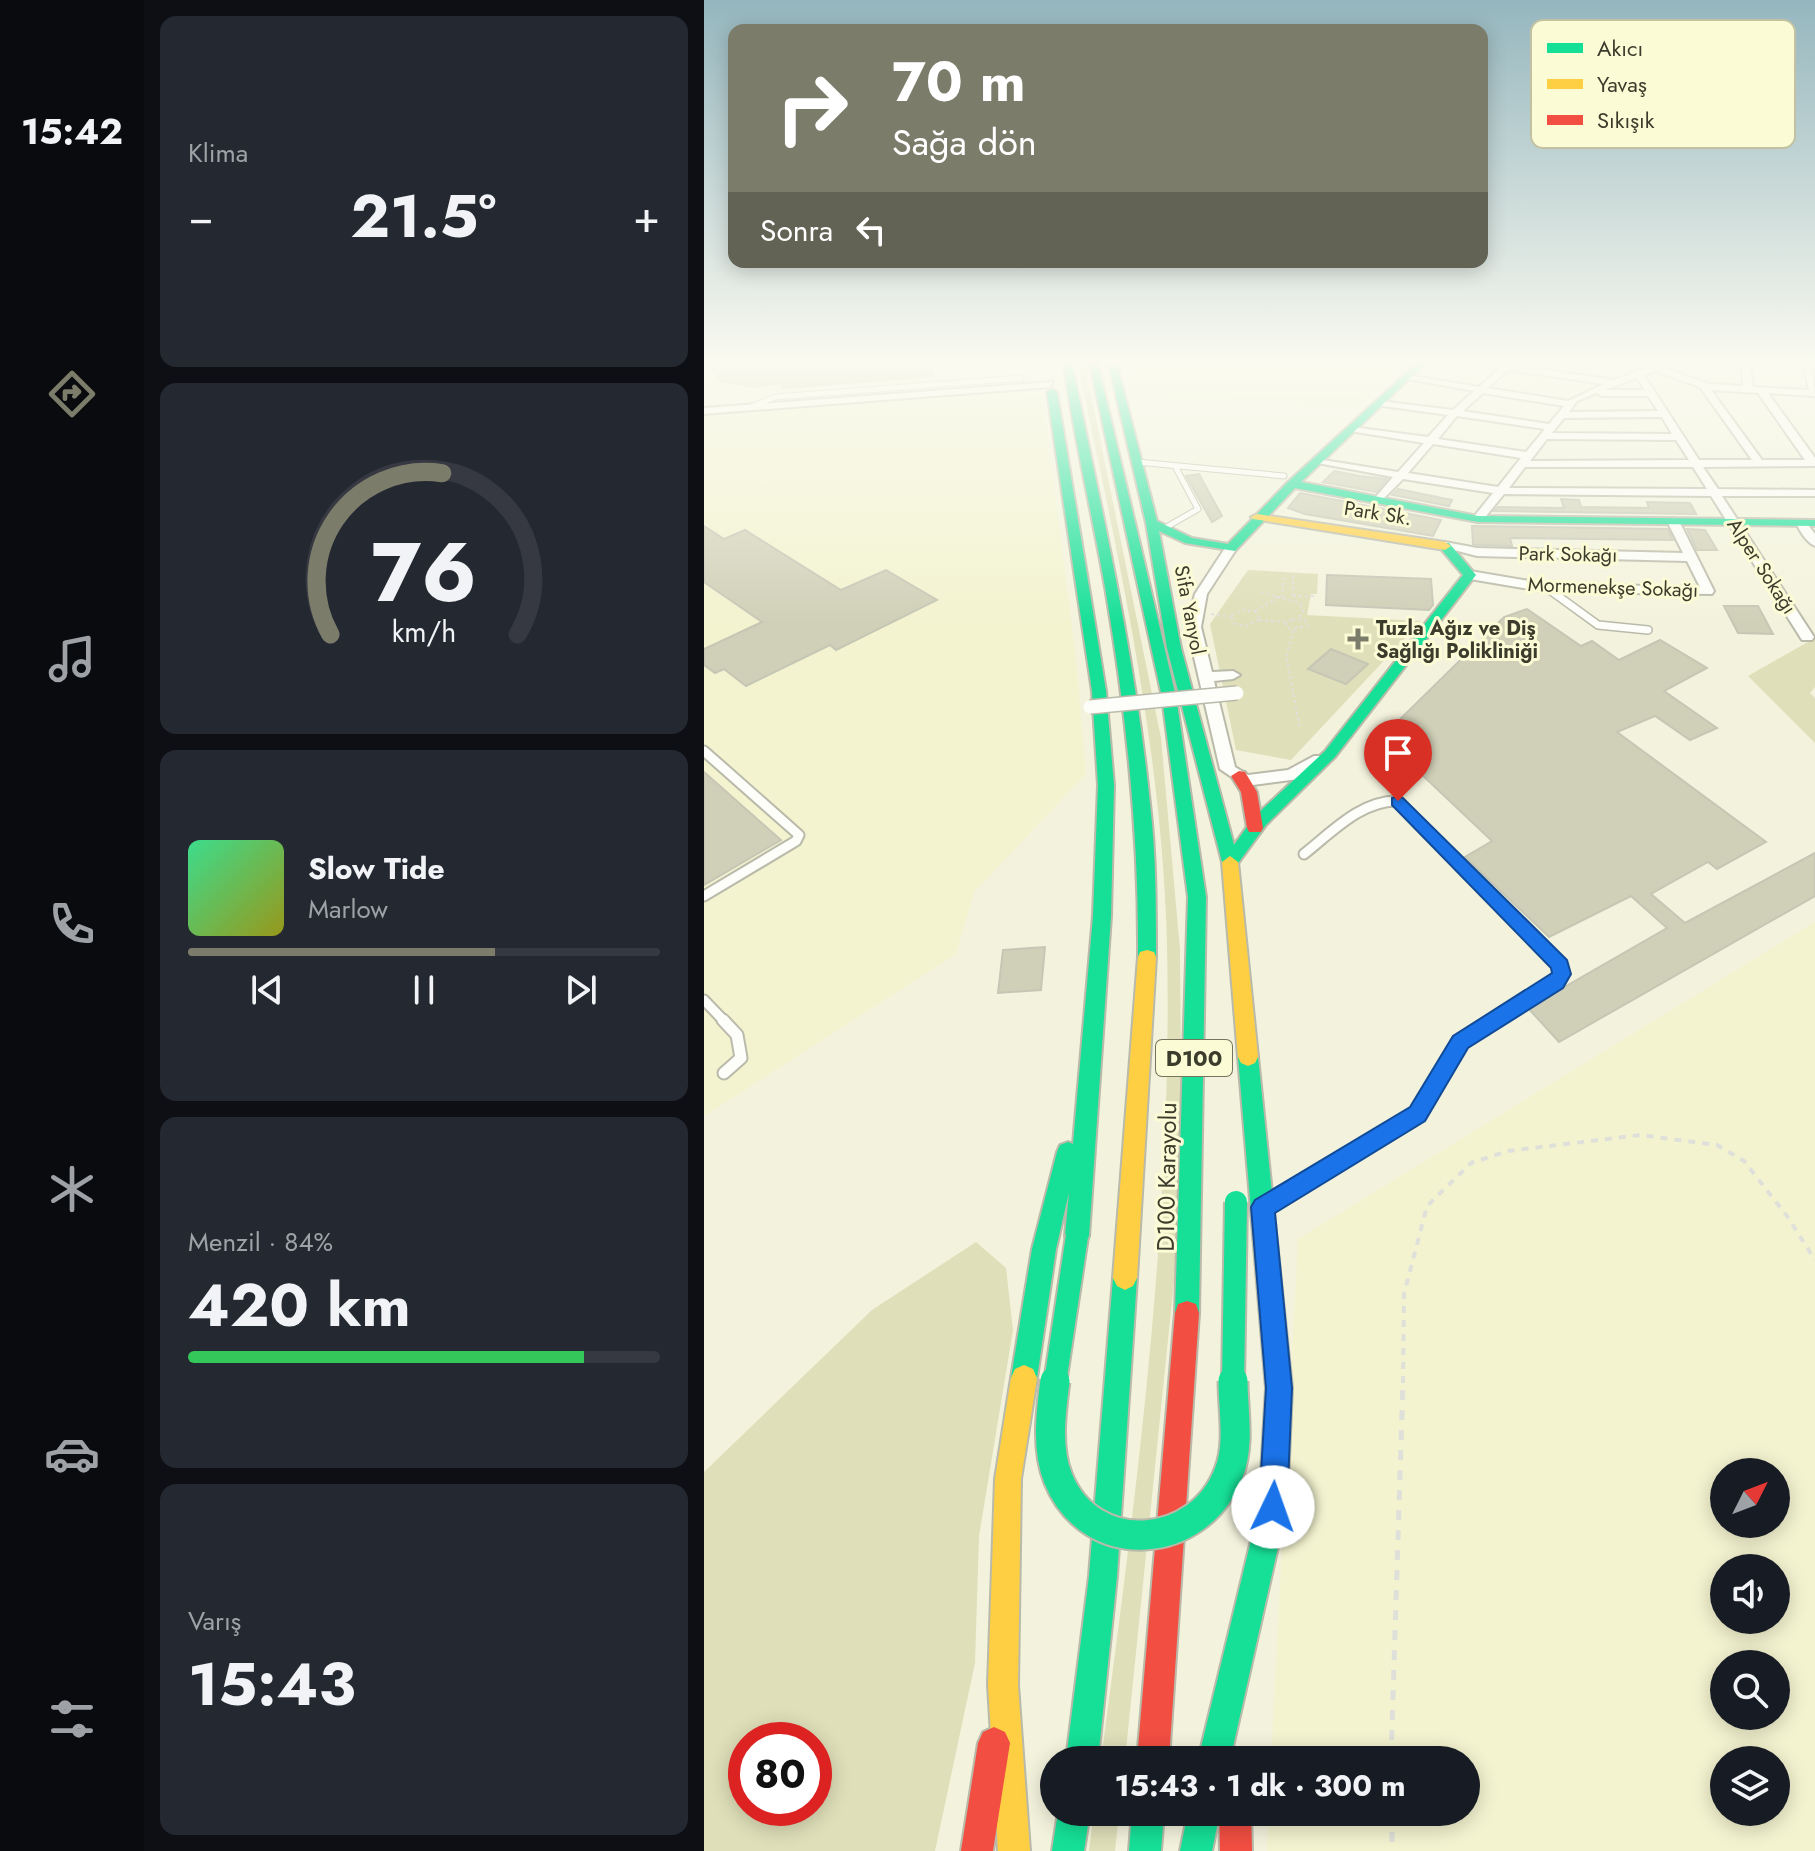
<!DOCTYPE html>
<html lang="tr">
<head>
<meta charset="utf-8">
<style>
	:root { --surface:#171b24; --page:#242831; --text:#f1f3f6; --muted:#9ea1a6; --line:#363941; --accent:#7c7c6b }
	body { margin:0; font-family:Jost,sans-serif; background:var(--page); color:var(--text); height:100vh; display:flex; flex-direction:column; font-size:30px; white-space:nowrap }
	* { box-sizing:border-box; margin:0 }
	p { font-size:26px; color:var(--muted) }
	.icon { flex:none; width:44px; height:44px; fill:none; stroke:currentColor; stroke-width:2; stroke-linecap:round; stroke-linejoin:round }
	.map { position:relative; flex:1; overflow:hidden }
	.sheet { display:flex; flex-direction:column; gap:16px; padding:16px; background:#0d0f14; width:560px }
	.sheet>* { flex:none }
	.banner { position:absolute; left:24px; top:24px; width:760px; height:244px; border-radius:16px; box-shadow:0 4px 20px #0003; background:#7c7c6b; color:#fff; overflow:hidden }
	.needle { width:52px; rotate:48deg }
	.buttons { position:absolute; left:1006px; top:1458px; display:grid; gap:16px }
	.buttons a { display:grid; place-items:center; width:80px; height:80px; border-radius:50%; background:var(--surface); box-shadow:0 4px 20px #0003; font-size:40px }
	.speed { position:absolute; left:24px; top:1722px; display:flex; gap:16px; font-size:40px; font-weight:700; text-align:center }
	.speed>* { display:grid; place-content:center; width:104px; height:104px; border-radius:50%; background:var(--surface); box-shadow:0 4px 20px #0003; line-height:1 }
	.speed .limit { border:12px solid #d22; background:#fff; color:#111 }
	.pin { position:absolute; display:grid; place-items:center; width:68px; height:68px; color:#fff; margin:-82px -34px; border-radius:50% 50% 50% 0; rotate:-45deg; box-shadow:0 0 8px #0007 }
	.pin .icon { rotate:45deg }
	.me { position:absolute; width:88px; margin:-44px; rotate:3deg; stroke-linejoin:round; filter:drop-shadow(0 0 6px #0008) }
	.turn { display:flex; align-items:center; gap:28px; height:168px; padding:0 32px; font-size:36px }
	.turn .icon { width:104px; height:104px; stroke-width:2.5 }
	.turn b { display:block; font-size:56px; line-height:68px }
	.then { display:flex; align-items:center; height:76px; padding:0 32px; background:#0003; gap:16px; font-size:30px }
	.big { font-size:60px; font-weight:700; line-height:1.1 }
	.sheet .tile { flex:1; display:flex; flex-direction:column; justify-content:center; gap:12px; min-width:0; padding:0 28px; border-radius:16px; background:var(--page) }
	.sheet .dial { align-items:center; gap:0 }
	.dial svg { height:208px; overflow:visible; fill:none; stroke:var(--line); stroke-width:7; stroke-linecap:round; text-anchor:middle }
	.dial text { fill:var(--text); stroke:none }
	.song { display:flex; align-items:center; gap:24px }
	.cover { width:96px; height:96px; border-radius:12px; background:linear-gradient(135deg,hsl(150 70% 55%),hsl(60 70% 35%)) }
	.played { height:8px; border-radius:4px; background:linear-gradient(90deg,var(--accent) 65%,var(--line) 65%) }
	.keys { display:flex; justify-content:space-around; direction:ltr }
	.heat { display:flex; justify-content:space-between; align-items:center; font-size:44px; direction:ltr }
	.charge { height:12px; border-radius:6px; background:linear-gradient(90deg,#34c759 84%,var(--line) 0) }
	.trip { position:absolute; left:336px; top:1746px; width:440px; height:80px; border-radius:40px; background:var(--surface); box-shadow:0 4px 20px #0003; font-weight:700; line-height:80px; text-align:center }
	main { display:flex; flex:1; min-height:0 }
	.dock { display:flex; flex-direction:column; width:144px; justify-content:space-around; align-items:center; background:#090b0e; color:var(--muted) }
	.dock .icon { width:56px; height:56px }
	.dock .selected { color:var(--accent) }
	.dock b { font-size:36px; color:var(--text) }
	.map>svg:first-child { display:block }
	.built { fill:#f3f3d0; fill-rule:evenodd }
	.green { fill:#dfdfb9; fill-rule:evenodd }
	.building { fill:#d0d0b8; stroke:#c6c6b5; stroke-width:2 }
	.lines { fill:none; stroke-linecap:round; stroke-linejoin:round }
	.lane-far3-casing { stroke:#babaaa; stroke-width:7 }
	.lane-far2-casing { stroke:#babaaa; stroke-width:10 }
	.lane-far1-casing { stroke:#babaaa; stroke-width:13 }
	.lane-casing { stroke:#babaaa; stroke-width:15 }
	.street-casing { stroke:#babaaa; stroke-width:4 }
	.fast-casing { stroke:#babaaa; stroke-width:4 }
	.slow-casing { stroke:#babaaa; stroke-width:4 }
	.jam-casing { stroke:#babaaa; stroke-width:4 }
	.path-far2 { stroke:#e0e0da; stroke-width:2; stroke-dasharray:3 3; stroke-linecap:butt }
	.path-far1 { stroke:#e0e0da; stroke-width:4; stroke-dasharray:7 7; stroke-linecap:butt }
	.path { stroke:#e0e0da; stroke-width:5; stroke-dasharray:10 10; stroke-linecap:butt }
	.lane-far3 { stroke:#fdfdfa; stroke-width:5 }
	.lane-far2 { stroke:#fdfdfa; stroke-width:7 }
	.lane-far1 { stroke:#fdfdfa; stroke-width:9 }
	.lane { stroke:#fdfdfa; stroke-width:11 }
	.street { fill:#fdfdfa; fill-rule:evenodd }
	.fast { fill:#16e098; fill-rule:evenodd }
	.slow { fill:#ffcf43; fill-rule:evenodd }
	.jam { fill:#f24e42; fill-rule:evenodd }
	.street-bridge-casing { stroke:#babaaa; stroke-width:16; stroke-linecap:butt }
	.fast-bridge-far1-casing { stroke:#babaaa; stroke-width:26; stroke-linecap:butt }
	.fast-bridge-casing { stroke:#babaaa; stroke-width:33; stroke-linecap:butt }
	.street-bridge { stroke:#fdfdfa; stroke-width:13 }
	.fast-bridge-far1 { stroke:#16e098; stroke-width:22 }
	.fast-bridge { stroke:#16e098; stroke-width:29 }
	.route { fill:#1a73e8; stroke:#114b97; stroke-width:2 }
	.poi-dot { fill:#7c7c6b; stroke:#fbfbd5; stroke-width:3 }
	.labels { text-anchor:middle; stroke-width:6; stroke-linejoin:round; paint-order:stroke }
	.far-street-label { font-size:20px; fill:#3c3c2d; stroke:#fbfbd5 }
	.far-poi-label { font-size:20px; font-weight:bold; fill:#3c3c2d; stroke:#fbfbd5; text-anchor:start }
	.shield { fill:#fbfbd5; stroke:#75755f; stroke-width:2 }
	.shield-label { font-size:22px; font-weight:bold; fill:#3c3c2d }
	.street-label { font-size:24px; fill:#3c3c2d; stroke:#fbfbd5 }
	.key { fill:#fbfbd5; stroke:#c2c2a3; stroke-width:2 }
	.key-label { font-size:22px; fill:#3c3c2d }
</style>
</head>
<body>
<main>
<nav class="dock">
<b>15:42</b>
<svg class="icon selected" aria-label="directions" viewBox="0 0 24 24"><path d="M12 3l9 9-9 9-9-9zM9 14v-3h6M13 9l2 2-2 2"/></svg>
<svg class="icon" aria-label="music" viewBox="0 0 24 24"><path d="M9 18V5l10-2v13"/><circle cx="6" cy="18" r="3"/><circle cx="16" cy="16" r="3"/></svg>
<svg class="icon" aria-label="phone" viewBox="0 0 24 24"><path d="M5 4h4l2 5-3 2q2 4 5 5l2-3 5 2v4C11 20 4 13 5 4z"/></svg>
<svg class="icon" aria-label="climate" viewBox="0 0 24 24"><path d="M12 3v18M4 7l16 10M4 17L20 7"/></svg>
<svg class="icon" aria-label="car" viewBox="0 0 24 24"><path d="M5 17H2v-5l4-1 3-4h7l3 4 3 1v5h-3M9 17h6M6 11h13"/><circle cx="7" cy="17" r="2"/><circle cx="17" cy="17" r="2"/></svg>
<svg class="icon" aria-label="filters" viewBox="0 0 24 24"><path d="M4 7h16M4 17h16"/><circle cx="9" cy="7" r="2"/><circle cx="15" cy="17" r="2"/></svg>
</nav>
<section class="sheet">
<div class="tile"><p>Klima</p>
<div class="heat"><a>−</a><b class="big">21.5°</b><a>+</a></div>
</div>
<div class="tile dial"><svg viewBox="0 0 100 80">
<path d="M14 69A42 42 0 1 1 86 69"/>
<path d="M14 69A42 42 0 0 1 57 7" stroke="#7c7c6b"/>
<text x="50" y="56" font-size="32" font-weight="700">76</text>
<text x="50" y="72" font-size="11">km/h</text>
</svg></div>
<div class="tile">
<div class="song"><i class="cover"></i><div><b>Slow Tide</b><p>Marlow</p></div></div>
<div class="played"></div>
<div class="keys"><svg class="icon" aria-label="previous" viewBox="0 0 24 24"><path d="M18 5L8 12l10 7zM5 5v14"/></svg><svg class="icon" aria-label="pause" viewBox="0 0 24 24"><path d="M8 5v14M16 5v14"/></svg><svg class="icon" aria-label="next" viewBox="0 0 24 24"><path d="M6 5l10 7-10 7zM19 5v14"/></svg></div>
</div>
<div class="tile"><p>Menzil · 84%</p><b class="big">420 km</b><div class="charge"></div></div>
<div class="tile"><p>Varış</p><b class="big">15:43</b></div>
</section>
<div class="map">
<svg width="1111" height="1851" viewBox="0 0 1111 1851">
	<rect width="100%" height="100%" fill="#f3f3dd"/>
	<!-- built -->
	<path class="built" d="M429,365h266l-42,43 -214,-13z
		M318,389l20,4 33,257 11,124 -112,118 -18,62 -252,162v-702z
		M1111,922v929h-548l2,-39h197v-52h-195l27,-521zM1020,1472h52v52h-52zM1020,1568h52v52h-52zM1020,1664h52v52h-52zM1020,1760h52v52h-52z"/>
	<!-- green -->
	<path class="green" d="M374,365h7l76,373 19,211 2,254 -57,557h-24c36,-271 72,-542 66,-816 -5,-196 -49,-389 -89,-579z
		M544,570l70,4 -1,20h-6l-4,21 114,6 -130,139 -55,-10 -26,-126z
		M1111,638v49l-5,6 5,5v45l-67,-67z
		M272,1242l30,26 7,62 -34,206 -4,127 -40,188h-231v-379l168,-162zM42,1740h68v68h-68z
		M390,1812h25l-4,39h-26z"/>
	<!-- building -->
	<path class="building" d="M5,365h222l1,11 -150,12v-5l-29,4 -31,-6z
		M630,471l26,5 27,3 -11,13 -53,-10z
		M495,474l23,42 -10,6 -26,-46z
		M694,489l54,11 -3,6 -57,-11z
		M596,493l141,27 -8,16 -128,-22 -17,-6z
		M857,499l18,1 2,7 68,1 -2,-6 43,1 6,11 -202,-3 4,-4 66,1z
		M0,526l20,13 21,-9 96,60 45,-20 51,30 -101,50 -6,-5 -84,41 -22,-17 -9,4 -11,-8v-16l58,-27 -58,-40z
		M768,526l196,3 5,11 -163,-2 2,8 -35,-1 -4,-1z
		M983,529l18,1 12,20h-20z
		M623,575l104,4 2,26 -4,5 -103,-5z
		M1020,606h34l15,28 -35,-1z
		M823,609l54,37 11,-5 27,19 41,-20 47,28 -43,23 53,37 -27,12 -35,-24 -38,16 149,110 -49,27 -9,-7 -57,32 34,29 130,-70v43l-256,146 -31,-34 139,-80 -36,-32 -82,41 -84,-80 27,-16 -110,-104 122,-120z
		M627,649l37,15 -22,20 -38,-15z
		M0,772l77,68 -77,45z
		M341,947l-4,43 -43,3 5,-43z"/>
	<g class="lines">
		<defs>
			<path id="lane-far3" d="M47,407l24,-10 246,-19
				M433,462l147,14
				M459,529l35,-20 -23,-43"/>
			<path id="lane-far2" d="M843,588l51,37 50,5"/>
			<path id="lane-far1" d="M0,751l95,84 -3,6 -92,55
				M600,854c27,-21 57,-54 94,-53l163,164 -5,17 -64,40
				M0,1000l21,22"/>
			<path id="lane" d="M19,1020l14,15 4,23 -17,15
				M568,1202l146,-88 43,-72 34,-22"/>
			<path id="street" d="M789,365h20l101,15 34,-13 -1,-2h19l-2,3 45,16 34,2 -1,-21h8l3,22 56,3 -5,-25h8l3,31 -47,-3 47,65v8l-112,1 15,22 97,1v6h-93l92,141 -2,3h-10l-91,-144 -207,-2 -22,27 -4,1 -6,-3 21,-26 -90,-14 -24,24 -6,-3 20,-23 -81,-15 5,-3 81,13 26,-29 -68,-11 -4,-1v-4l76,10 20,-22 -65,-9 -5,-3 2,-2 73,9 21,-19 -72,-13 5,-3 72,12 20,-18 -5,-1zM804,370l96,14 -36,17 -80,-13zM951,371l45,16 52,73h-53l-55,-85zM933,378l8,12h-40zM1007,390l47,3 47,67h-43zM779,393l81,13 -15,18 -86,-13zM893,393l5,3h46l10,15 -89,1 8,-11zM753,416l88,13 -19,23 -88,-13zM958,417l10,17 -120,-1 12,-15zM843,439l129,1 13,20 -159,1zM729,444l88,14 -23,29 -90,-14zM821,467h168l14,22 -198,-1z
				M349,382l-3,5 -346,27v-6z
				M969,518l6,3 35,70 -2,3 -165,-2 -77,-13 -6,-4 6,-4 77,13 153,3 -13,-26 -210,-5 -38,-10 6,-4 32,6 206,5 -16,-32z
				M1093,521h8l10,13v12c-8,-3 -19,-19 -18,-25z
				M527,544l6,4 -30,46 -6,33 11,45 21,-1 7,4 -7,4 -19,2 21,86 13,8 40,-5 26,-14h10v8l-26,15 -53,7 -25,-17 -33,-142 8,-33 32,-49z"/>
			<path id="fast" d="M360,365h8c30,146 63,291 78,439 6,51 6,102 6,153l-2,5h-14l-2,-5c1,-125 -12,-247 -33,-370 -13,-74 -31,-148 -41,-222z
				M386,365h8l78,332 30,200 -7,416 -3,9 -9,3 -9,-3 -3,-9 13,-416 -26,-200z
				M405,365h8l40,156 35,17 36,6 60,-62 127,-117h9l-123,117 177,34 337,4v6l-337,-4 -183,-34 -60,63 -50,-8 -26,-12 22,117 53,197 20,-28 71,-66 138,-176 -22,-26v-6h8l27,32 -141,182 -69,68 -30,41 -6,2 -8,-6 -55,-214 -21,-125z
				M348,389l5,3 49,299 8,94 -3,131 -22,320 -4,8 -8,3 -8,-3 -4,-8 4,-44 -13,57 -19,129 -4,9 -9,4 -9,-4 -4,-9 21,-129 25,-97 3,-7 8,-3 5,2 20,-228 5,-131 -6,-94 -45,-299z
				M544,1048l7,3 3,6 34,331 -5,119 -57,253h-32l61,-253 7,-119 -28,-331 3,-6z
				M421,1266l8,4 4,8 -20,298 -19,184h-32l23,-184 24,-298 4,-8z
				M354,1812h32l-6,39h-32z
				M428,1812h32l-3,39h-32z
				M484,1812h32l-8,39h-32z"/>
			<path id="slow" d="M553,514l188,28 6,4 -6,4 -192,-31 -2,-2z
				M526,856l8,6 20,195 -3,6 -7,3 -7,-3 -3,-6 -16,-195z
				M443,950l7,2 2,5 -19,321 -4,8 -8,4 -8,-4 -4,-8 25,-321 2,-5z
				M320,1365l9,4 4,9 -16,101 -3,206 12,166h-32l-10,-166 7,-206 16,-101 4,-9z"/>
			<path id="jam" d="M535,771l6,1 12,20 6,36 -2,4h-12l-2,-4 -6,-36 -10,-16z
				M483,1301l9,3 3,9 -30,447h-32l38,-447 3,-9z
				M290,1727l11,5 5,11 -17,108h-32l17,-108 5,-11z
				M515,1812h32l1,39h-32z"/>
		</defs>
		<!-- lane-far3 casing -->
		<use href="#lane-far3" class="lane-far3-casing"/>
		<!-- lane-far2 casing -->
		<use href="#lane-far2" class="lane-far2-casing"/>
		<!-- lane-far1 casing -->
		<use href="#lane-far1" class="lane-far1-casing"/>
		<!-- lane casing -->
		<use href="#lane" class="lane-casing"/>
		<!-- street casing -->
		<use href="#street" class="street-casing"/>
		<!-- fast casing -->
		<use href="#fast" class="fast-casing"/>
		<!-- slow casing -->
		<use href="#slow" class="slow-casing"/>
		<!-- jam casing -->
		<use href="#jam" class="jam-casing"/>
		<!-- path-far2 -->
		<path class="path-far2" d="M589,575v24
			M556,592l40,11 3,9 -5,7
			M589,596h21
			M578,598l2,-24
			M538,610l13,1 5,8 -14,7 -13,-3 -2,-8z
			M551,611l23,-14
			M507,614l20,3
			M588,619l13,2 3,5 -18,3 -4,-5z
			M555,620l28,2
			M590,630l-8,26 14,72"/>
		<!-- path-far1 -->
		<path class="path-far1" d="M699,1383l1,-89 23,-88 44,-43 37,-12 132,-16 77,10 27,16 43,55 28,44"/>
		<!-- path -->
		<path class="path" d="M687,1760l12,-379
			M688,1812v39"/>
		<!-- lane-far3 -->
		<use href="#lane-far3" class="lane-far3"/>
		<!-- lane-far2 -->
		<use href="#lane-far2" class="lane-far2"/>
		<!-- lane-far1 -->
		<use href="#lane-far1" class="lane-far1"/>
		<!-- lane -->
		<use href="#lane" class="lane"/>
		<!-- street -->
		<use href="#street" class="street"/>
		<!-- fast -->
		<use href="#fast" class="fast"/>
		<!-- slow -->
		<use href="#slow" class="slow"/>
		<!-- jam -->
		<use href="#jam" class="jam"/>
		<defs>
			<path id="street-bridge" d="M386,707l147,-14"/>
			<path id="fast-bridge-far1" d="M351,1383l22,-147
				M529,1383l3,-181"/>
			<path id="fast-bridge" d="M351,1381c-4,30 -9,68 3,97 32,81 142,73 171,-6 11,-28 4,-62 4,-91"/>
		</defs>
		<!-- street-bridge casing -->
		<use href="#street-bridge" class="street-bridge-casing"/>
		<!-- fast-bridge-far1 casing -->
		<use href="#fast-bridge-far1" class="fast-bridge-far1-casing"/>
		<!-- fast-bridge casing -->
		<use href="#fast-bridge" class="fast-bridge-casing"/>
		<!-- street-bridge -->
		<use href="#street-bridge" class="street-bridge"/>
		<!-- fast-bridge-far1 -->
		<use href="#fast-bridge-far1" class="fast-bridge-far1"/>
		<!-- fast-bridge -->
		<use href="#fast-bridge" class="fast-bridge"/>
	</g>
	<!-- sky -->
	<linearGradient id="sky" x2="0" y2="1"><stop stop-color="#95b6be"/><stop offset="0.58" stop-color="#fafaf0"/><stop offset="1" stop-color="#fafaf0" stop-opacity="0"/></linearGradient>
	<rect width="1111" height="624" fill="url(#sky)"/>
	<!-- route -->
	<path class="route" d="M694,796l5,2 164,162 4,14 -8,14 -95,60 -43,73 -150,92 17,175 -5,119 -4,10 -10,4 -10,-4 -4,-10 7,-119 -15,-181 4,-7 155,-93 43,-71 99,-63 -1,-5 -159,-163v-7z"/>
	<!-- markers -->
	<path class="poi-dot" d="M650 627h8v8h8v8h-8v8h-8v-8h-8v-8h8z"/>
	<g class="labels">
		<!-- far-street labels -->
		<g class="far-street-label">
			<text transform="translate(674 513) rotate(9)" y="7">Park Sk.</text>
			<text transform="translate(864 554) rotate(1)" y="7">Park Sokağı</text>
			<text transform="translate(1058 566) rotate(57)" y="7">Alper Sokağı</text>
			<text transform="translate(909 587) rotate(2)" y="7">Mormenekşe Sokağı</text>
			<text transform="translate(486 610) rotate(79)" y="7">Sifa Yanyol</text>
		</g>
		<!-- far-poi labels -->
		<g class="far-poi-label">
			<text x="672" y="635">Tuzla Ağız ve Diş<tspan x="672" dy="23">Sağlığı Polikliniği</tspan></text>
		</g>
		<!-- shield labels -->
		<rect class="shield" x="452" y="1040" width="76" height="36" rx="6"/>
		<g class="shield-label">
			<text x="490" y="1066">D100</text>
		</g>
		<!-- street labels -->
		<g class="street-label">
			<text transform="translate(463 1177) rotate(-89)" y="8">D100 Karayolu</text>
		</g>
	</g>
	<!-- legend -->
	<rect x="827" y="20" width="264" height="128" rx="12" class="key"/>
	<rect x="843" y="43" width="36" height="10" fill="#16e098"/>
	<rect x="843" y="79" width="36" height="10" fill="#ffcf43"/>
	<rect x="843" y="115" width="36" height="10" fill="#f24e42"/>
	<g class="key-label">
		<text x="893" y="56">Akıcı</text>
		<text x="893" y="92">Yavaş</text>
		<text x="893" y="128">Sıkışık</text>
	</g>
</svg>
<div class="buttons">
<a><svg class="needle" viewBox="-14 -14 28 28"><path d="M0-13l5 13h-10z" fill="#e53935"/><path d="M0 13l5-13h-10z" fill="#9ea1a6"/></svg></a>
<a><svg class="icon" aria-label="sound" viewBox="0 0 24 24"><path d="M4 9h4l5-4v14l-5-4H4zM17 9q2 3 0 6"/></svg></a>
<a><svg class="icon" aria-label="search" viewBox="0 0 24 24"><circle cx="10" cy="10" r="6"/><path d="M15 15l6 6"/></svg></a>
<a><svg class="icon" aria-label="layers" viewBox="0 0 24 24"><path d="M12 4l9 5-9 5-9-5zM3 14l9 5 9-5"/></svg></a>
</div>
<div class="speed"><div class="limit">80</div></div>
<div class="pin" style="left:694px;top:801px;background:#d93025"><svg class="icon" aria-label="arrive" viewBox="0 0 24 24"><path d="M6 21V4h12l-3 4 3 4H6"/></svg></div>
<svg class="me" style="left:569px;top:1507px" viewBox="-20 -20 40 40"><circle r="19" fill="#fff"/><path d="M0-13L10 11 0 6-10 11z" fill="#1a73e8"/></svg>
<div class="trip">15:43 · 1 dk · 300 m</div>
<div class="banner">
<div class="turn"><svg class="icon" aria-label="right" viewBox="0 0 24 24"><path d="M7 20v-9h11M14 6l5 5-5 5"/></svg><div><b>70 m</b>Sağa dön</div></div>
<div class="then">Sonra<svg class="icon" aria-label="left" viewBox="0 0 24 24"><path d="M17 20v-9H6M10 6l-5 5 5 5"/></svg></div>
</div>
</div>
</main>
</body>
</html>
